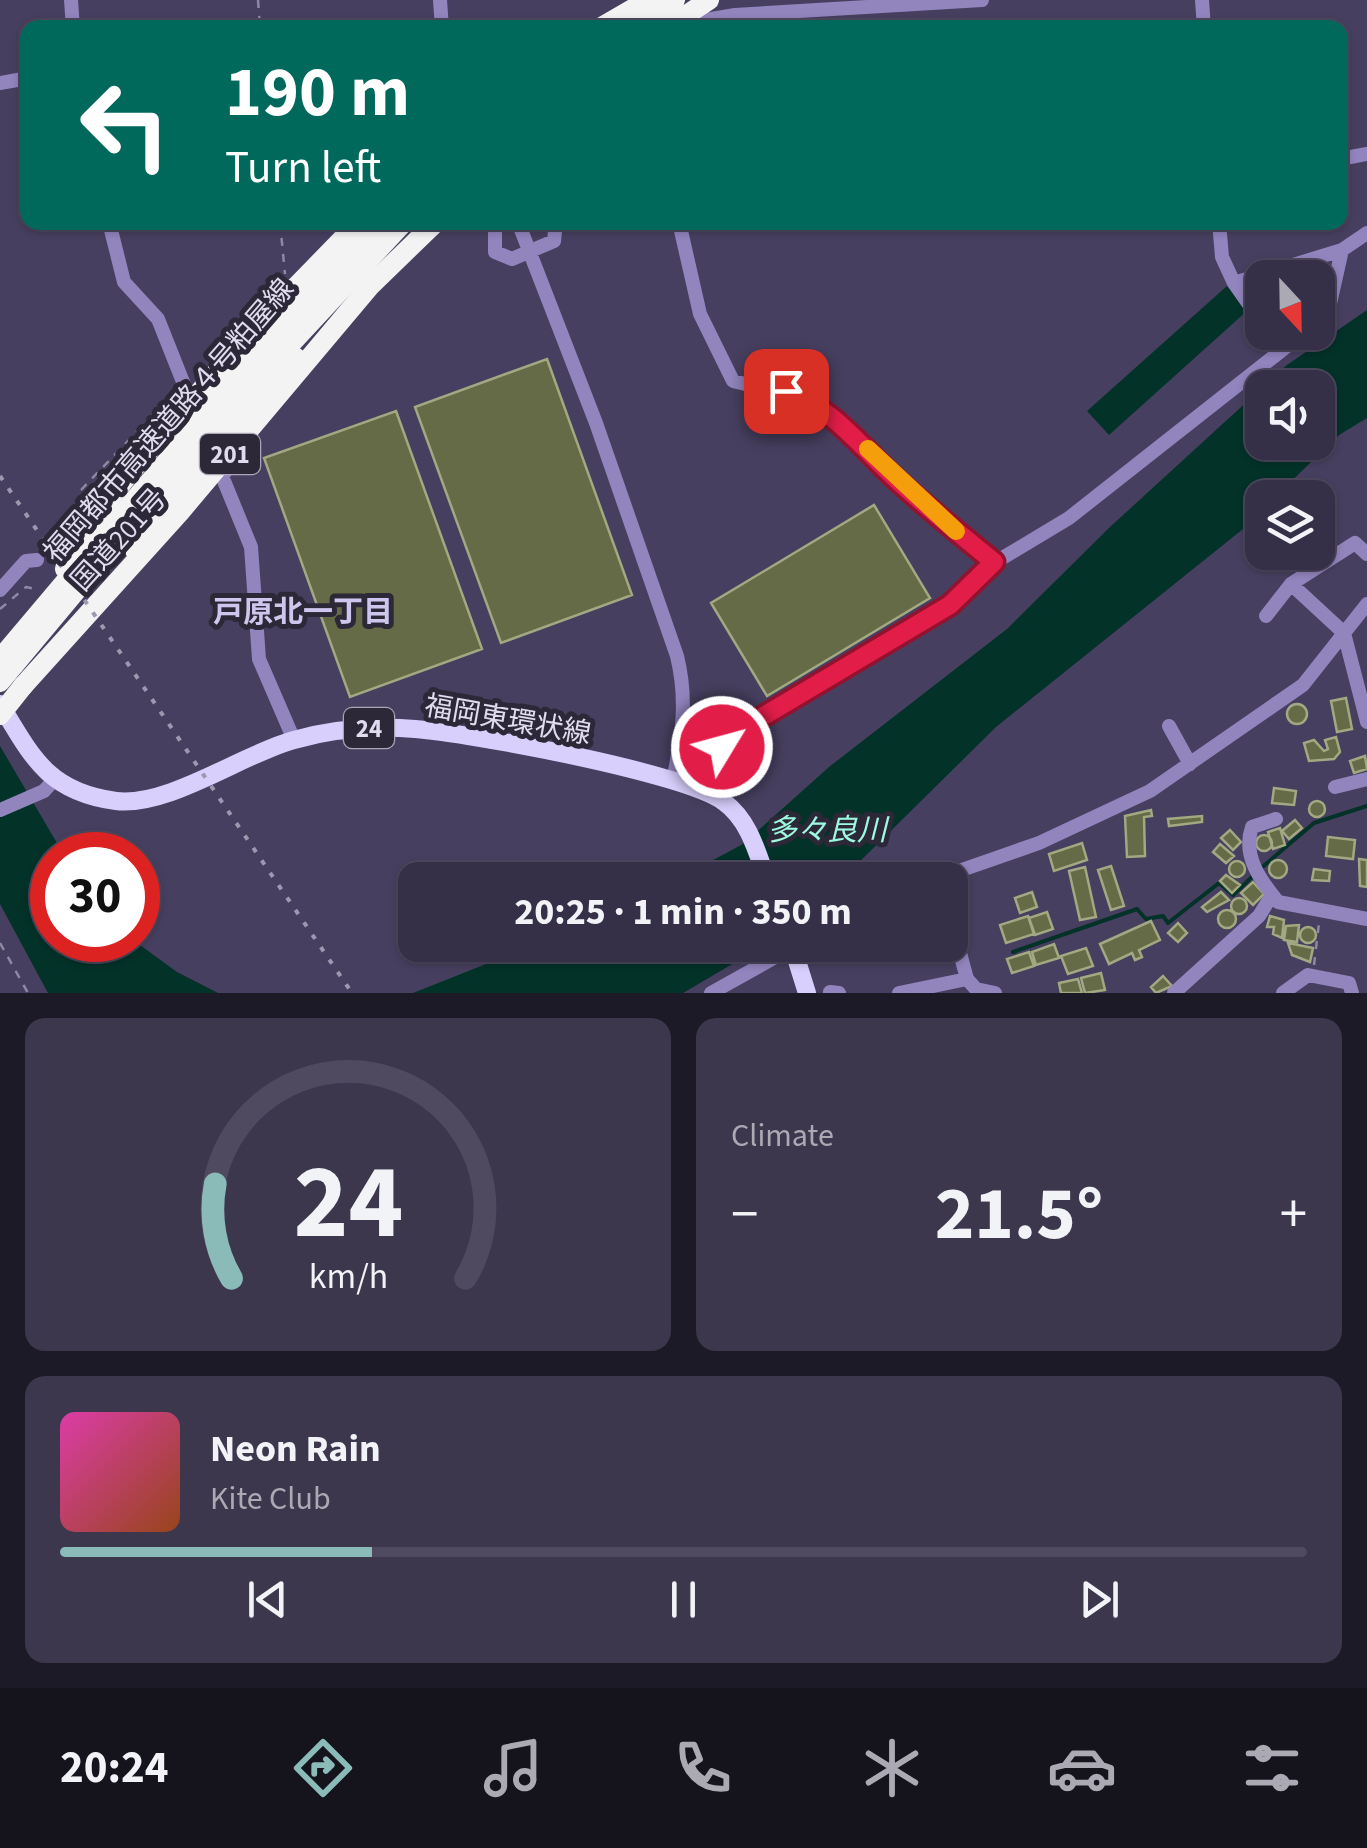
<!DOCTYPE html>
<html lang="en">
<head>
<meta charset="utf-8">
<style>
	:root { --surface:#352f47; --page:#3d374e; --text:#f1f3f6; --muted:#aaa9b4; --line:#4f4a60; --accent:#8bbbb9 }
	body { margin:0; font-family:"Source Sans 3","Noto Sans JP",sans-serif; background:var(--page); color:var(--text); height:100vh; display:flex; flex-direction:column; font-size:38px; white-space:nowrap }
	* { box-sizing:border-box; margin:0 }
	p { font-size:32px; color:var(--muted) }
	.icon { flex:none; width:55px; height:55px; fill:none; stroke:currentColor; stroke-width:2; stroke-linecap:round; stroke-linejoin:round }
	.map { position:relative; height:993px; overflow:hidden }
	.side { display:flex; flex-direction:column; gap:25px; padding:25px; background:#1d1a27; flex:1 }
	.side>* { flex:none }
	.hud { position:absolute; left:20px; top:20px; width:1328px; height:210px; border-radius:20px; box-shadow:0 2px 8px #0004,0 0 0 2px var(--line); background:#00695c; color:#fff; overflow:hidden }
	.needle { width:65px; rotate:158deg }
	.buttons { position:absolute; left:1245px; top:260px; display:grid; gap:20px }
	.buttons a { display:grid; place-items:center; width:90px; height:90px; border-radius:20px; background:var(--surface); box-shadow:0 2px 8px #0004,0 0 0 2px var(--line); font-size:50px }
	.speed { position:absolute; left:30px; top:832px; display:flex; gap:20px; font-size:50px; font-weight:700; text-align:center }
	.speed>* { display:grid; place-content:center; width:130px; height:130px; border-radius:50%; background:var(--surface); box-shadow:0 2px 8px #0004,0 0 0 2px var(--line); line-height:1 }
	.speed .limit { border:15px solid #d22; background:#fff; color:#111 }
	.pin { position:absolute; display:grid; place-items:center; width:85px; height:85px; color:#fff; margin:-42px; border-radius:20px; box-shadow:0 5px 15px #0006 }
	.me { position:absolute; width:110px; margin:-55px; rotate:53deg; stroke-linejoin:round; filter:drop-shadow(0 0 8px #0008) }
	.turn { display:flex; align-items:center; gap:35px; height:210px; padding:0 40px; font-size:45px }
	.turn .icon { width:130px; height:130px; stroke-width:2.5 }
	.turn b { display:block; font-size:70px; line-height:85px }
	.big { font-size:75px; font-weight:700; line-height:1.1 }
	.side .widget { flex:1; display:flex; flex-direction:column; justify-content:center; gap:15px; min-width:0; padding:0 35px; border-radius:20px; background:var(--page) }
	.side .dial { align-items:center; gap:0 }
	.dial svg { height:260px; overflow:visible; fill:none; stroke:var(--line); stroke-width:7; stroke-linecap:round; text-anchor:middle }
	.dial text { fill:var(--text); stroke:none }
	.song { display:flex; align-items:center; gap:30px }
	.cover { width:120px; height:120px; border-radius:15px; background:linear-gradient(135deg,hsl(320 70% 55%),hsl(20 70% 35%)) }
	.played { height:10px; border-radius:5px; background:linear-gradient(90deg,var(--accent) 25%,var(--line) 25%) }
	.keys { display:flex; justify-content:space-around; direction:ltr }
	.heat { display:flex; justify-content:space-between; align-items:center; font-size:55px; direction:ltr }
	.side .tiles { flex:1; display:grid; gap:25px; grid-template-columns:1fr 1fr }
	.widget:last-child { grid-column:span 2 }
	.trip { position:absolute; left:398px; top:862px; width:570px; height:100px; border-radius:20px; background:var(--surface); box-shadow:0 2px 8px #0004,0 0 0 2px var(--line); font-weight:700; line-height:100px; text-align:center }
	.tab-bar { display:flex; height:160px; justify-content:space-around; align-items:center; background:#15131c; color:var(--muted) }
	.tab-bar .icon { width:70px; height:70px }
	.tab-bar .on { color:var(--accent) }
	.tab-bar b { font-size:45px; color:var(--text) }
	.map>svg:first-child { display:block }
	.water { fill:#033228; fill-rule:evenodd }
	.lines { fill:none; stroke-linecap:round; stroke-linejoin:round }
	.stream { stroke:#033228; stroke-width:4 }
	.building { fill:#666b47; stroke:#a2a881; stroke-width:2.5 }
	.path { stroke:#8e88a2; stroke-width:2.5; stroke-dasharray:8 8; stroke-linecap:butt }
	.minor { stroke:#9284bd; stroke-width:14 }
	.major { stroke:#d9cffd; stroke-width:18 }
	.highway { stroke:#f3f3f3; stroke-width:20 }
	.rail { stroke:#9d97b0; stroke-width:4; stroke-dasharray:5 10; stroke-linecap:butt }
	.highway-bridge { stroke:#f3f3f3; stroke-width:20 }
	.route-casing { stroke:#92132f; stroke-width:25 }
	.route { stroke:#e11d48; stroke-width:18 }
	.slow { stroke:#f59e0b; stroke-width:18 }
	.labels { text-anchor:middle; stroke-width:10; stroke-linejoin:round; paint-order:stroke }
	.shield { fill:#2c2837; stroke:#aaa6b8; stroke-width:2.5 }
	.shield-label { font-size:25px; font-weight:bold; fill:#e0dcef }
	.street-label { font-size:28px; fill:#e0dcef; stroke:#2c2837 }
	.neighbourhood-label { font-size:30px; font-weight:bold; fill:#cec6ed; stroke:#2c2837 }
	.water-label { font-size:30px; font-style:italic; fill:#9df9e0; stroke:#2c2837 }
</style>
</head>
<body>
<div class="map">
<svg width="1367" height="993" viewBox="0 0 1367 993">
	<rect width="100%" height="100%" fill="#473f5f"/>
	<!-- water -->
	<path class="water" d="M1227,286l21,24 -139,125 -22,-24z
		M1367,310v108l-28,17 -64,62 -13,1v12l-19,19 -247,198 -155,153h-165l67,-36 86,-77 178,-138 103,-102 177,-162zM1262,388h56v54h-56z
		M0,746l64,109h-12v85h81l44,32 41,21h-170l-48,-89z
		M534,945h231l-82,48h-270z"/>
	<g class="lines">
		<!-- stream -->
		<path class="stream" d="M1260,869l54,-46 53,-17
			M1013,952l124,-43 9,10 17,-3 5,7 51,-40 14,12 20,-19"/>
	</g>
	<!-- building -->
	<path class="building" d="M547,359l85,236 -131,48 -86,-236z
		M396,411l86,238 -132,48 -86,-239z
		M874,505l56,93 -163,98 -56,-93z
		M1346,698l6,31 -15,3 -6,-31z
		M1287 714a10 10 0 1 1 20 0a10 10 0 1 1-20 0Z
		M1336,737l4,15 -6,7 -25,2 -5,-18 10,-3 10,11 4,-2 -3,-9z
		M1365,756l2,13 -13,4 -4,-12z
		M1274,788l22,3 -2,14 -22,-2z
		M1309 809a8 8 0 1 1 16 0a8 8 0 1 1-16 0Z
		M1151,810l1,6 -8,1 1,39 -18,1 -2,-41z
		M1202,816v6l-33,4 -1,-7z
		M1295,820l7,8 -13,11 -7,-8z
		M1280,828l5,17 -12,4 -5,-17z
		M1230,830l11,12 -8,8 -12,-12z
		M1256 843a8 8 0 1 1 16 0a8 8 0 1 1-16 0Z
		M1328,837l27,3 -2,19 -27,-3z
		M1082,843l5,17 -33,11 -5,-17z
		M1220,844l14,12 -8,7 -13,-11z
		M1359,859l8,1v27l-7,-1z
		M1269 869a9 9 0 1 1 18 0a9 9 0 1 1-18 0Z
		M1229 869a8 8 0 1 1 16 0a8 8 0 1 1-16 0Z
		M1111,866l13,40 -13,4 -13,-40z
		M1085,867l11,50 -16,3 -11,-49z
		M1314,869l16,2 -1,10 -17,-1z
		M1226,875l14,10 -8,8 -12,-12z
		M1253,882l11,12 -11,11 -12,-12z
		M1032,892l5,15 -17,6 -5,-15z
		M1221,892l8,8 -22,12 -5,-5z
		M1231 906a8 8 0 1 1 16 0a8 8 0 1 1-16 0Z
		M1218 919a9 9 0 1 1 18 0a9 9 0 1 1-18 0Z
		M1047,912l6,17 -18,6 -6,-17z
		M1028,916l6,18 -28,9 -6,-18z
		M1270,916l14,4 -2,18 -9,-4 1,-7h-7z
		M1151,921l9,19 -21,10 3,7 -7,3 -3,-7 -23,11 -9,-20z
		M1178,923l9,10 -9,9 -10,-9z
		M1299,925l-2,17 -13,-2 2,-14z
		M1300 935a8 8 0 1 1 16 0a8 8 0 1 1-16 0Z
		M1288,943l25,5 -3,14 -18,-7z
		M1054,944l5,14 -23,7 -4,-13z
		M1086,948l7,18 -25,8 -7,-18z
		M1029,952l5,14 -22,7 -5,-14z
		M1101,973l4,17 -20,3 -4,-15z
		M1163,976l9,10 -16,7 -5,-6z
		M1078,979l4,14h-21l-2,-10z"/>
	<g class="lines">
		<!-- path -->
		<path class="path" d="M258,0l2,28
			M280,222l5,52
			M195,371l18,-20
			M81,490l91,-95
			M0,609l26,-22 10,2
			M0,943l28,50
			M1314,965l5,-42"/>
		<!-- minor -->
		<path class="minor" d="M71,0l2,28
			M440,0l2,28
			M1202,0l2,28
			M682,24l53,-9 247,-15
			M0,83l28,-5
			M1340,159l27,-5
			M109,222l15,60 34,37 29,73
			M495,222v30l17,7 42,-18 2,-19
			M518,222l78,201 81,233c11,45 5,80 -4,125
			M679,222l21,92 33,67 74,18 44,31 45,50 98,83
			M1219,222l3,35 12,26 108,-33 25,-17
			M1234,283l28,40
			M1318,324l9,-7 15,-67
			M1269,332l12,17
			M232,463l-10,13 29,71 8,112 35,81
			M1291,584l53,49 23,89
			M0,590l26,-29 11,-1
			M1266,616l25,-32 64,-41 12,11
			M1169,726l21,38
			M683,736l40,11 29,-24 198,-118 44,-42 75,-45 236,-186
			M1335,787l32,-8
			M0,810l44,-19 9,-10
			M1276,819l-24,8c-10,28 8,53 26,75l89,17
			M933,880l106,-37 111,-52 153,-106 64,-81
			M950,916l17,63 9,10 19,4
			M830,992l9,1
			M711,993l86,-48
			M899,993l68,-14
			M1174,993l85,-77 13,-21
			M1283,993l25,-18 41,8 3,10"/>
		<!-- major -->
		<path class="major" d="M0,704c32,53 48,88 116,97 53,6 126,-47 178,-61 39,-11 81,-14 121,-11 54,4 271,44 309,73 25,18 33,50 43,78
			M792,945l15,48"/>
		<!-- highway -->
		<path class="highway" d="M636,28l39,-28
			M667,28l42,-28
			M134,549l24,-41 137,-151
			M65,569l6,-20 58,-75
			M0,682l14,-17
			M23,686l157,-174 190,-226 66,-64"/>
		<!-- rail -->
		<path class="rail" d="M0,476l352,517"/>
		<!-- highway-bridge -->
		<path class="highway-bridge" d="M600,28l48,-28
			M129,474l117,-136 113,-116
			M0,659l265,-314 119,-123
			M14,665l192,-230 198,-213
			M0,715l23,-29"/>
	</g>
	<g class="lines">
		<defs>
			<path id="route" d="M722,747l30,-24 198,-118 44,-43c-32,-26 -64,-52 -95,-80 -38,-34 -63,-72 -113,-91"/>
		</defs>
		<!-- route casing -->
		<use href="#route" class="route-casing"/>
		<!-- route -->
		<use href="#route" class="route"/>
		<!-- slow -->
		<path class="slow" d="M868,449l88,82"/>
	</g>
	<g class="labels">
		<!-- shield labels -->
		<g class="shield">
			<rect x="200" y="434" width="60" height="40" rx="8"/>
			<rect x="344" y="708" width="50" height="40" rx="8"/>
		</g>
		<g class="shield-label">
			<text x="230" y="463">201</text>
			<text x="369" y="737">24</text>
		</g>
		<!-- street labels -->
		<g class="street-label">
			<text transform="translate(168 420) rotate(-49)" y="10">福岡都市高速道路４号粕屋線</text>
			<text transform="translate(118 539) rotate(-48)" y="10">国道201号</text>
			<text transform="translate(508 719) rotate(10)" y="10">福岡東環状線</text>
		</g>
		<!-- neighbourhood labels -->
		<g class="neighbourhood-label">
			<text x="303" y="622">戸原北一丁目</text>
		</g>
		<!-- water labels -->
		<g class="water-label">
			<text x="827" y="840">多々良川</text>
		</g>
	</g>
</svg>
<div class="buttons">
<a><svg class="needle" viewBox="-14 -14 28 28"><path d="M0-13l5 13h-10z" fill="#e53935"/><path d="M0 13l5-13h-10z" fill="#aaa9b4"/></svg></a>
<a><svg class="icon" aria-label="sound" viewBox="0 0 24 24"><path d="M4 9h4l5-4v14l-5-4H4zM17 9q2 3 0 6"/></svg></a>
<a><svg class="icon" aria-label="layers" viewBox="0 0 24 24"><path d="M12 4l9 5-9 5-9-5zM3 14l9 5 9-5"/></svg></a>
</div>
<div class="speed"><div class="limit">30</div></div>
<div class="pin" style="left:786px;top:391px;background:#d93025"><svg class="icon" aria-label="arrive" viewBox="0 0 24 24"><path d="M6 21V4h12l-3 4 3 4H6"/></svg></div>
<svg class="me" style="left:722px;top:747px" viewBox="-20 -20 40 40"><circle r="17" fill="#e11d48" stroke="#fff" stroke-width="3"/><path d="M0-11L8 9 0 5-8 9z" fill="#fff"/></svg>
<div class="trip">20:25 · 1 min · 350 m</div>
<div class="hud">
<div class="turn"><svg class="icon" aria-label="left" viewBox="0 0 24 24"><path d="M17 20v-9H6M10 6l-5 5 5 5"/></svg><div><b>190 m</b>Turn left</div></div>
</div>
</div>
<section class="side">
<div class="tiles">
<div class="widget dial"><svg viewBox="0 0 100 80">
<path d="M14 69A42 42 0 1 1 86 69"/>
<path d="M14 69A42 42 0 0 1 9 40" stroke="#8bbbb9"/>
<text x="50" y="56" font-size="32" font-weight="700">24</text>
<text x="50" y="72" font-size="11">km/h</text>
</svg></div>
<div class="widget"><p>Climate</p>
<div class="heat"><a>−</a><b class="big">21.5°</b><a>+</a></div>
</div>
<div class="widget">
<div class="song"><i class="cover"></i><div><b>Neon Rain</b><p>Kite Club</p></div></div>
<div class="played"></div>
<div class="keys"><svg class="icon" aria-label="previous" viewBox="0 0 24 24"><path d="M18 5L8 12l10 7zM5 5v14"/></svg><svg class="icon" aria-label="pause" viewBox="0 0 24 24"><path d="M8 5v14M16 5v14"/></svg><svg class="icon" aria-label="next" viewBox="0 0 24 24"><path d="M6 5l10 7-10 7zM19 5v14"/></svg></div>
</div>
</div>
</section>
<nav class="tab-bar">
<b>20:24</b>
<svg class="icon on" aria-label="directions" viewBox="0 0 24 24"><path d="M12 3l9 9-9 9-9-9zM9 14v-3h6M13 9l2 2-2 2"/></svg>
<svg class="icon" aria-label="music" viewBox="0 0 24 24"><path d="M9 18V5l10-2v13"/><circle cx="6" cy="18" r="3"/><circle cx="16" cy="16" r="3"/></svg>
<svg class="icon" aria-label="phone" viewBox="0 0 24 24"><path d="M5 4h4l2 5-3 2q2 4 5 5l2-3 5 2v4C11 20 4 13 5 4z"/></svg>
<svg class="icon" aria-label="climate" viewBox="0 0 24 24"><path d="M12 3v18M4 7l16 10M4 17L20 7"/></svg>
<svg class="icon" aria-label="car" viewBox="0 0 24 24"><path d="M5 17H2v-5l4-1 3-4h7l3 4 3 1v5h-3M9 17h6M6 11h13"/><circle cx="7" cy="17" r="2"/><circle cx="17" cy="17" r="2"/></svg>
<svg class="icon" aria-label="filters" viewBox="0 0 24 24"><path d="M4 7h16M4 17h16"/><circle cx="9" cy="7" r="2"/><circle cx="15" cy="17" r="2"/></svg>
</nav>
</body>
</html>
